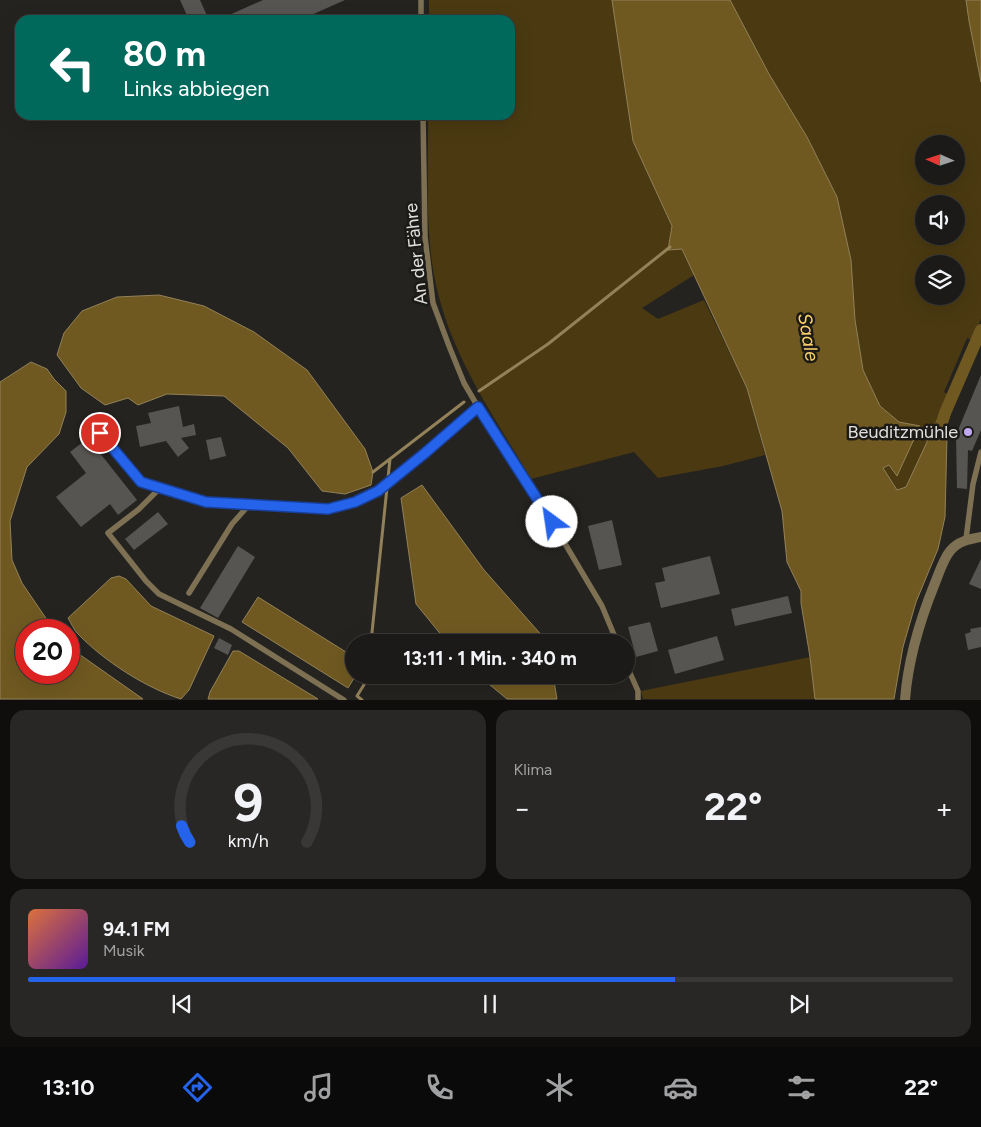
<!DOCTYPE html>
<html lang="de">
<head>
<meta charset="utf-8">
<style>
	:root { --surface:#1c1a18; --page:#292725; --text:#f1f3f6; --muted:#a0a1a2; --line:#3a3837; --accent:#2563eb }
	body { margin:0; font-family:Figtree,sans-serif; background:var(--page); color:var(--text); height:100vh; display:flex; flex-direction:column; font-size:19px; white-space:nowrap }
	* { box-sizing:border-box; margin:0 }
	p { font-size:16px; color:var(--muted) }
	.icon { flex:none; width:28px; height:28px; fill:none; stroke:currentColor; stroke-width:2; stroke-linecap:round; stroke-linejoin:round }
	.map { position:relative; height:700px; overflow:hidden }
	.sheet { display:flex; flex-direction:column; gap:10px; padding:10px; background:#0f0e0d; flex:1 }
	.sheet>* { flex:none }
	.hud { position:absolute; left:15px; top:15px; width:500px; height:105px; border-radius:15px; box-shadow:0 5px 20px #0002,0 0 0 1px var(--line); background:#00695c; color:#fff; overflow:hidden }
	.needle { width:32px; rotate:273deg }
	.controls { position:absolute; left:915px; top:135px; display:grid; gap:10px }
	.controls a { display:grid; place-items:center; width:50px; height:50px; border-radius:50%; background:var(--surface); box-shadow:0 5px 20px #0002,0 0 0 1px var(--line); font-size:25px }
	.speed { position:absolute; left:15px; top:619px; display:flex; gap:10px; font-size:25px; font-weight:700; text-align:center }
	.speed>* { display:grid; place-content:center; width:65px; height:65px; border-radius:50%; background:var(--surface); box-shadow:0 5px 20px #0002,0 0 0 1px var(--line); line-height:1 }
	.speed .limit { border:8px solid #d22; background:#fff; color:#111 }
	.pin { position:absolute; display:grid; place-items:center; width:42px; height:42px; color:#fff; margin:-21px; border:2px solid #fff; border-radius:50%; box-shadow:0 1px 5px #0007 }
	.me { position:absolute; width:55px; margin:-28px; rotate:329deg; stroke-linejoin:round; filter:drop-shadow(0 0 4px #0008) }
	.turn { display:flex; align-items:center; gap:18px; height:105px; padding:0 25px; font-size:22px }
	.turn .icon { width:65px; height:65px; stroke-width:2.5 }
	.turn b { display:block; font-size:35px; line-height:42px }
	.big { font-size:38px; font-weight:700; line-height:1.1 }
	.sheet .tile { flex:1; display:flex; flex-direction:column; justify-content:center; gap:8px; min-width:0; padding:0 18px; border-radius:15px; background:var(--page) }
	.sheet .dial { align-items:center; gap:0 }
	.dial svg { height:130px; overflow:visible; fill:none; stroke:var(--line); stroke-width:7; stroke-linecap:round; text-anchor:middle }
	.dial text { fill:var(--text); stroke:none }
	.song { display:flex; align-items:center; gap:15px }
	.cover { width:60px; height:60px; border-radius:8px; background:linear-gradient(135deg,hsl(20 70% 55%),hsl(270 70% 35%)) }
	.played { height:5px; border-radius:2px; background:linear-gradient(90deg,var(--accent) 70%,var(--line) 70%) }
	.keys { display:flex; justify-content:space-around; direction:ltr }
	.heat { display:flex; justify-content:space-between; align-items:center; font-size:28px; direction:ltr }
	.sheet .tiles { flex:1; display:grid; gap:10px; grid-template-columns:1fr 1fr }
	.tile:last-child { grid-column:span 2 }
	.trip { position:absolute; left:345px; top:634px; width:290px; height:50px; border-radius:25px; background:var(--surface); box-shadow:0 5px 20px #0002,0 0 0 1px var(--line); font-weight:700; line-height:50px; text-align:center }
	.tab-bar { display:flex; height:80px; justify-content:space-around; align-items:center; background:#0b0a0a; color:var(--muted) }
	.tab-bar .icon { width:35px; height:35px }
	.tab-bar .selected { color:var(--accent) }
	.tab-bar b { font-size:22px; color:var(--text) }
	.map>svg:first-child { display:block }
	.green { fill:#4b3a11; fill-rule:evenodd }
	.water { fill:#705921; stroke:#928159 }
	.lines { fill:none; stroke-linecap:round; stroke-linejoin:round }
	.stream { stroke:#928159; stroke-width:3 }
	.canal { stroke:#705921; stroke-width:12 }
	.building { fill:#575551 }
	.service { stroke:#7d7053; stroke-width:5.5 }
	.minor { stroke:#7d7053; stroke-width:10 }
	.route-casing { stroke:#184099; stroke-width:12 }
	.route { stroke:#2563eb; stroke-width:9 }
	.poi-dot { fill:#bea9f5; stroke:#1b1a17; stroke-width:2 }
	.labels { text-anchor:middle; stroke-width:5; stroke-linejoin:round; paint-order:stroke }
	.street-label { font-size:18px; fill:#e0dfdd; stroke:#1b1a17 }
	.poi-label { font-size:18px; fill:#e0dfdd; stroke:#1b1a17; text-anchor:end }
	.water-label { font-size:19px; font-style:italic; fill:#fdd26d; stroke:#1b1a17 }
</style>
</head>
<body>
<div class="map">
<svg width="981" height="700" viewBox="0 0 981 700">
	<rect width="100%" height="100%" fill="#252320"/>
	<!-- green -->
	<path class="green" d="M429,0h183l21,141 39,86 -4,23 14,-1 12,26 -52,33 16,11 46,-19 43,88 18,67 -42,11 -65,12 -24,-26 -103,27c-34,-58 -75,-116 -92,-182 -16,-59 -10,-122 -11,-182h82v-95h-81z
		M730,0h236l3,21 12,61v237l-9,21 -5,-2 -23,54 5,3 -3,7 -40,85 -9,3 -14,-22 6,-3 8,11 2,-54 -19,-16 -17,-36 -8,-50 -4,-60 -14,-63 -30,-60 -38,-63zM924,144h32v32h-32zM924,204h32v32h-32zM924,264h32v32h-32z
		M810,657l5,42h-172l-2,-8z"/>
	<!-- water -->
	<path class="water" d="M612,0h118l39,74 38,63 30,60 14,63 4,60 8,50 17,36 19,16 21,4 -23,50 -8,-11 -6,3 14,22 9,-3 35,-75 9,3 -8,18 5,3 -2,81 -7,32 -22,53 -13,45 -9,52h-79l-5,-42 -9,-54v-12l-14,-29 -5,-51 -35,-123 -65,-139 -14,1 4,-24 -39,-85z
		M966,0h15v82l-12,-61z
		M159,295l45,11 50,26 53,38 58,79 8,23 -2,13 -26,9 -23,-3 -34,-43 -64,-52 -57,-2 -29,11 -10,-7 -23,7 -24,-17 -24,-33 7,-22 18,-22 35,-14z
		M31,362l16,7 7,10 12,12v21l-7,22 -32,33 -17,54 2,39 10,23 32,47h-28v42h43v-25l74,52h-143v-317z
		M422,485l62,85 61,69 1,3h-99l-31,-38 -15,-106z
		M119,576l7,3 25,27 63,30 -25,54 -8,9c-35,-11 -77,-38 -103,-65 -4,-4 -7,-11 -10,-16l43,-40z
		M258,597l96,60v18h2l-8,13 -106,-66z
		M233,651h6l79,48h-110l2,-7z
		M478,675h75l4,24h-50z"/>
	<g class="lines">
		<!-- stream -->
		<path class="stream" d="M479,391l69,-47 122,-97
			M373,472l91,-70
			M371,642l19,-183
			M362,700l-5,-4 13,-21"/>
		<!-- canal -->
		<path class="canal" d="M940,429l5,-16 36,-83"/>
	</g>
	<!-- building -->
	<path class="building" d="M180,0h20l9,20h-20z
		M263,0h82l-45,20h-82z
		M981,375v55l-9,21 -4,-1 -1,39 -10,-1 -1,-53z
		M179,406l4,21 11,-3 2,11 -15,3 8,10 -11,9 -12,-16 -26,6 -4,-21 15,-3 -3,-10z
		M221,437l5,19 -16,4 -4,-20z
		M88,438l49,62 -19,15 -8,-11 -29,23 -25,-30 30,-24 -16,-21z
		M158,512l10,12 -34,26 -9,-11z
		M612,520l10,45 -23,5 -11,-44z
		M238,546l17,11 -37,61 -18,-10z
		M710,556l10,38 -59,14 -6,-25 10,-2 -3,-13z
		M981,559v30l-12,-5z
		M788,596l4,17 -57,13 -4,-17z
		M650,622l8,29 -22,6 -8,-30z
		M981,627v20l-13,3 -3,-16 6,-2 -1,-3z
		M717,636l7,24 -49,14 -7,-24z
		M219,638l13,7 -4,10 -14,-7z"/>
	<g class="lines">
		<!-- service -->
		<path class="service" d="M421,0v20
			M423,115l2,122 8,66 16,43 15,37 14,24 64,98 60,101 15,36
			M101,433l40,48 65,21 42,4
			M160,488l-21,21 -31,24 38,48 13,13 72,35 113,71
			M966,539l7,-55 8,-32
			M189,593l43,-69 16,-18 80,3 27,-6 22,-12 17,-11 84,-73
			M626,664l12,27v9"/>
		<!-- minor -->
		<path class="minor" d="M905,700c3,-41 15,-80 30,-117 4,-10 8,-23 15,-32 8,-10 20,-12 31,-14"/>
	</g>
	<g class="lines">
		<defs>
			<path id="route" d="M100,433l41,49 65,20 122,7 27,-7 23,-11 47,-38 53,-46 74,115"/>
		</defs>
		<!-- route casing -->
		<use href="#route" class="route-casing"/>
		<!-- route -->
		<use href="#route" class="route"/>
	</g>
	<!-- markers -->
	<circle class="poi-dot" cx="968" cy="432" r="5"/>
	<g class="labels">
		<!-- street labels -->
		<g class="street-label">
			<text transform="translate(416 254) rotate(-96)" y="6">An der Fähre</text>
		</g>
		<!-- poi labels -->
		<g class="poi-label">
			<text x="958" y="438">Beuditzmühle</text>
		</g>
		<!-- water labels -->
		<g class="water-label">
			<text transform="translate(809 337) rotate(80)" y="7">Saale</text>
		</g>
	</g>
</svg>
<div class="controls">
<a><svg class="needle" viewBox="-14 -14 28 28"><path d="M0-13l5 13h-10z" fill="#e53935"/><path d="M0 13l5-13h-10z" fill="#a0a1a2"/></svg></a>
<a><svg class="icon" aria-label="sound" viewBox="0 0 24 24"><path d="M4 9h4l5-4v14l-5-4H4zM17 9q2 3 0 6"/></svg></a>
<a><svg class="icon" aria-label="layers" viewBox="0 0 24 24"><path d="M12 4l9 5-9 5-9-5zM3 14l9 5 9-5"/></svg></a>
</div>
<div class="speed"><div class="limit">20</div></div>
<div class="pin" style="left:100px;top:433px;background:#d93025"><svg class="icon" aria-label="arrive" viewBox="0 0 24 24"><path d="M6 21V4h12l-3 4 3 4H6"/></svg></div>
<svg class="me" style="left:552px;top:522px" viewBox="-20 -20 40 40"><circle r="19" fill="#fff"/><path d="M0-13L10 11 0 6-10 11z" fill="#2563eb"/></svg>
<div class="trip">13:11 · 1 Min. · 340 m</div>
<div class="hud">
<div class="turn"><svg class="icon" aria-label="left" viewBox="0 0 24 24"><path d="M17 20v-9H6M10 6l-5 5 5 5"/></svg><div><b>80 m</b>Links abbiegen</div></div>
</div>
</div>
<section class="sheet">
<div class="tiles">
<div class="tile dial"><svg viewBox="0 0 100 80">
<path d="M14 69A42 42 0 1 1 86 69"/>
<path d="M14 69A42 42 0 0 1 9 59" stroke="#2563eb"/>
<text x="50" y="56" font-size="32" font-weight="700">9</text>
<text x="50" y="72" font-size="11">km/h</text>
</svg></div>
<div class="tile"><p>Klima</p>
<div class="heat"><a>−</a><b class="big">22°</b><a>+</a></div>
</div>
<div class="tile">
<div class="song"><i class="cover"></i><div><b>94.1 FM</b><p>Musik</p></div></div>
<div class="played"></div>
<div class="keys"><svg class="icon" aria-label="previous" viewBox="0 0 24 24"><path d="M18 5L8 12l10 7zM5 5v14"/></svg><svg class="icon" aria-label="pause" viewBox="0 0 24 24"><path d="M8 5v14M16 5v14"/></svg><svg class="icon" aria-label="next" viewBox="0 0 24 24"><path d="M6 5l10 7-10 7zM19 5v14"/></svg></div>
</div>
</div>
</section>
<nav class="tab-bar">
<b>13:10</b>
<svg class="icon selected" aria-label="directions" viewBox="0 0 24 24"><path d="M12 3l9 9-9 9-9-9zM9 14v-3h6M13 9l2 2-2 2"/></svg>
<svg class="icon" aria-label="music" viewBox="0 0 24 24"><path d="M9 18V5l10-2v13"/><circle cx="6" cy="18" r="3"/><circle cx="16" cy="16" r="3"/></svg>
<svg class="icon" aria-label="phone" viewBox="0 0 24 24"><path d="M5 4h4l2 5-3 2q2 4 5 5l2-3 5 2v4C11 20 4 13 5 4z"/></svg>
<svg class="icon" aria-label="climate" viewBox="0 0 24 24"><path d="M12 3v18M4 7l16 10M4 17L20 7"/></svg>
<svg class="icon" aria-label="car" viewBox="0 0 24 24"><path d="M5 17H2v-5l4-1 3-4h7l3 4 3 1v5h-3M9 17h6M6 11h13"/><circle cx="7" cy="17" r="2"/><circle cx="17" cy="17" r="2"/></svg>
<svg class="icon" aria-label="filters" viewBox="0 0 24 24"><path d="M4 7h16M4 17h16"/><circle cx="9" cy="7" r="2"/><circle cx="15" cy="17" r="2"/></svg>
<b>22°</b>
</nav>
</body>
</html>
